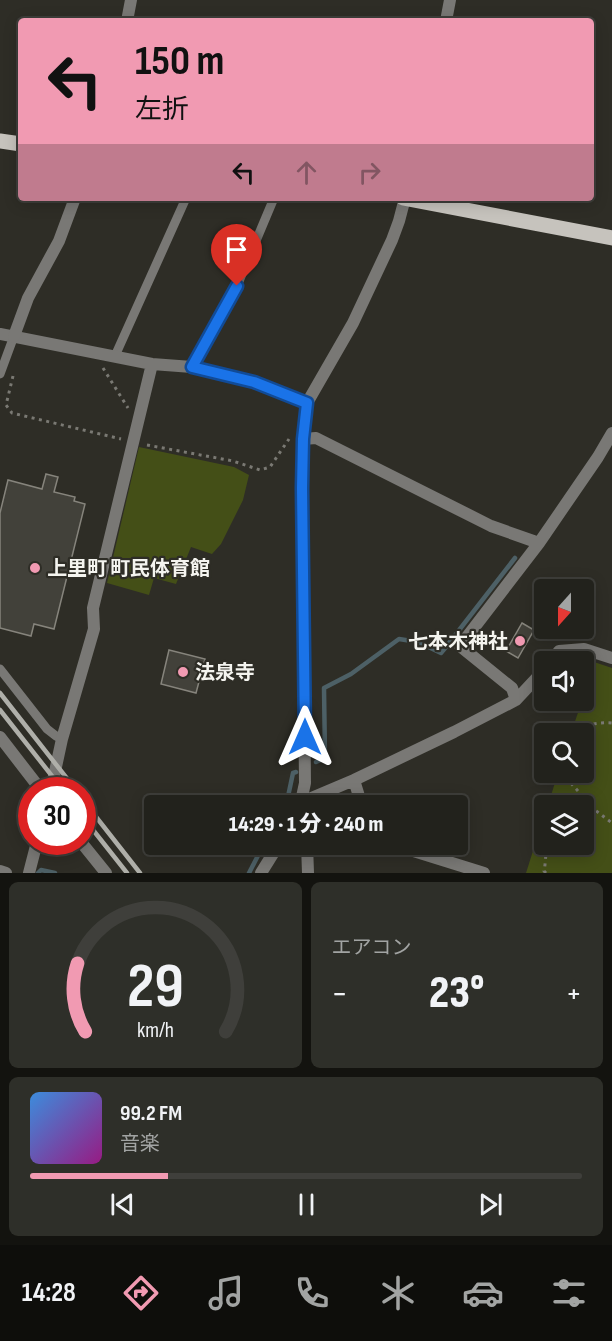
<!DOCTYPE html>
<html lang="ja">
<head>
<meta charset="utf-8">
<style>
	:root { --surface:#22221c; --page:#2e2f29; --text:#f1f3f6; --muted:#a2a4a3; --line:#3f3f3b; --accent:#f19ab2 }
	body { margin:0; font-family:"Sofia Sans Condensed","Noto Sans JP",sans-serif; background:var(--page); color:var(--text); height:100vh; display:flex; flex-direction:column; font-size:22px; white-space:nowrap }
	* { box-sizing:border-box; margin:0 }
	p { font-size:20px; color:var(--muted) }
	.icon { flex:none; width:33px; height:33px; fill:none; stroke:currentColor; stroke-width:2; stroke-linecap:round; stroke-linejoin:round }
	.map { position:relative; height:873px; overflow:hidden }
	.drawer { display:flex; flex-direction:column; gap:9px; padding:9px; background:#13130f; flex:1 }
	.drawer>* { flex:none }
	.banner { position:absolute; left:18px; top:18px; width:576px; height:183px; border-radius:6px; box-shadow:0 3px 15px #0003,0 0 0 2px var(--line); background:#f19ab2; color:#111; overflow:hidden }
	.needle { width:39px; rotate:201deg }
	.buttons { position:absolute; left:534px; top:579px; display:grid; gap:12px }
	.buttons a { display:grid; place-items:center; width:60px; height:60px; border-radius:6px; background:var(--surface); box-shadow:0 3px 15px #0003,0 0 0 2px var(--line); font-size:30px }
	.speed { position:absolute; left:18px; top:777px; display:flex; gap:12px; font-size:30px; font-weight:700; text-align:center }
	.speed>* { display:grid; place-content:center; width:78px; height:78px; border-radius:50%; background:var(--surface); box-shadow:0 3px 15px #0003,0 0 0 2px var(--line); line-height:1 }
	.speed .limit { border:9px solid #d22; background:#fff; color:#111 }
	.pin { position:absolute; display:grid; place-items:center; width:51px; height:51px; color:#fff; margin:-62px -26px; border-radius:50% 50% 50% 0; rotate:-45deg; box-shadow:0 0 6px #0007 }
	.pin .icon { rotate:45deg }
	.me { position:absolute; width:66px; margin:-33px; rotate:0deg; stroke-linejoin:round; filter:drop-shadow(0 0 4px #0008) }
	.turn { display:flex; align-items:center; gap:21px; height:126px; padding:0 18px; font-size:27px }
	.turn .icon { width:78px; height:78px; stroke-width:2.5 }
	.turn b { display:block; font-size:42px; line-height:51px }
	.lanes { display:flex; align-items:center; height:57px; padding:0 18px; background:#0003; justify-content:center; gap:30px; direction:ltr }
	.lanes .off { opacity:.35 }
	.big { font-size:45px; font-weight:800; line-height:1.1 }
	.drawer .tile { flex:1; display:flex; flex-direction:column; justify-content:center; gap:9px; min-width:0; padding:0 21px; border-radius:9px; background:var(--page) }
	.drawer .dial { align-items:center; gap:0 }
	.dial svg { height:156px; overflow:visible; fill:none; stroke:var(--line); stroke-width:7; stroke-linecap:round; text-anchor:middle }
	.dial text { fill:var(--text); stroke:none }
	.song { display:flex; align-items:center; gap:18px }
	.cover { width:72px; height:72px; border-radius:9px; background:linear-gradient(135deg,hsl(210 70% 55%),hsl(310 70% 35%)) }
	.played { height:6px; border-radius:3px; background:linear-gradient(90deg,var(--accent) 25%,var(--line) 25%) }
	.keys { display:flex; justify-content:space-around; direction:ltr }
	.heat { display:flex; justify-content:space-between; align-items:center; font-size:33px; direction:ltr }
	.drawer .tiles { flex:1; display:grid; gap:9px; grid-template-columns:1fr 1fr }
	.tile:last-child { grid-column:span 2 }
	.trip { position:absolute; left:144px; top:795px; width:324px; height:60px; border-radius:6px; background:var(--surface); box-shadow:0 3px 15px #0003,0 0 0 2px var(--line); font-weight:800; line-height:60px; text-align:center }
	.dock { display:flex; height:96px; justify-content:space-around; align-items:center; background:#0e0e0b; color:var(--muted) }
	.dock .icon { width:42px; height:42px }
	.dock .current { color:var(--accent) }
	.dock b { font-size:27px; color:var(--text) }
	.map>svg:first-child { display:block }
	.green { fill:#444f17 }
	.lines { fill:none; stroke-linecap:round; stroke-linejoin:round }
	.stream { stroke:#4d6066; stroke-width:4.5 }
	.building { fill:#42413a; stroke:#86847c; stroke-width:1.5 }
	.path { stroke:#7a7973; stroke-width:3; stroke-dasharray:3 4.5; stroke-linecap:butt }
	.service { stroke:#797875; stroke-width:9 }
	.minor { stroke:#797875; stroke-width:12 }
	.tertiary { stroke:#797875; stroke-width:12 }
	.primary { stroke:#c6c3bd; stroke-width:15 }
	.rail { stroke:#afafa9; stroke-width:4.5 }
	.route-casing { stroke:#114b97; stroke-width:15 }
	.route { stroke:#1a73e8; stroke-width:10 }
	.poi-dot { fill:#f19ab2; stroke:#2e2d26; stroke-width:2 }
	.labels { text-anchor:middle; stroke-width:4.5; stroke-linejoin:round; paint-order:stroke }
	.poi-label { font-size:20px; font-weight:bold; fill:#f4f4ef; stroke:#2e2d26; text-anchor:start }
</style>
</head>
<body>
<div class="map">
<svg width="612" height="873" viewBox="0 0 612 873">
	<rect width="100%" height="100%" fill="#2e2d26"/>
	<!-- green -->
	<path class="green" d="M139,447l95,20 15,8 -6,25 -22,44 -9,10 -21,-7 -15,37 -22,-6 -5,17 -42,-12z
		M594,662l18,6v205h-86l18,-57v28h40v-38l-36,-1 10,-32 26,-1v-38l-13,-1 11,-32 2,-1v-5z"/>
	<g class="lines">
		<!-- stream -->
		<path class="stream" d="M316,762l9,-4 -1,-70 27,-14 48,-35 19,3 23,11 5,-6 69,-89
			M286,806l7,-33 3,-1
			M38,873l3,-3 14,3
			M249,873l15,-29"/>
	</g>
	<!-- building -->
	<path class="building" d="M46,474l12,3 -4,15 21,5 -1,4 11,3 -31,125 -20,-5 -3,12 -31,-8v-115l8,-33 34,9z
		M522,623l12,7 -16,28 -12,-7z
		M169,650l36,9 -9,34 -35,-9z"/>
	<g class="lines">
		<!-- path -->
		<path class="path" d="M103,368l25,40
			M13,376l-7,29 6,8 109,26
			M147,445l86,16 27,9 10,-3 19,-28
			M576,734l2,-6c12,-4 22,-6 34,-5
			M561,772l34,38 17,13
			M584,817l11,-7
			M546,873l-2,-2c2,-9 1,-18 4,-27"/>
		<!-- service -->
		<path class="service" d="M115,356l71,-158
			M192,367l45,-81 37,-88
			M0,374l14,-38
			M0,669l47,60 9,7 6,3"/>
		<!-- minor -->
		<path class="minor" d="M127,21l4,-21
			M446,21l4,-21
			M0,334l152,30 40,3 62,15 53,21
			M303,439l13,-1 175,88 48,17
			M551,662l8,-11 25,-2 28,9
			M516,700l-4,-12 -52,-42 79,-103 59,-86 14,-24
			M354,780l8,26
			M51,790l11,-51 32,-110 -1,-21 59,-244
			M302,802l52,-22 100,-48 62,-32 28,-30
			M300,806l5,-23 -3,-295 1,-49 4,-36 46,-80 39,-83 7,-19 6,-23
			M307,844l1,29
			M391,844l93,29
			M0,871l6,2
			M29,873l8,-31
			M261,873l18,-29"/>
		<!-- tertiary -->
		<path class="tertiary" d="M14,336l14,-38 31,-57 16,-43
			M0,737l41,53
			M81,842l25,31"/>
		<!-- primary -->
		<path class="primary" d="M0,141l21,3
			M403,198l209,40"/>
		<!-- rail -->
		<path class="rail" d="M0,693l76,97
			M0,710l63,80
			M82,799l58,74
			M82,816l45,57"/>
	</g>
	<g class="lines">
		<defs>
			<path id="route" d="M237,286l-45,81 62,15 53,21 -4,36 -1,49 3,249"/>
		</defs>
		<!-- route casing -->
		<use href="#route" class="route-casing"/>
		<!-- route -->
		<use href="#route" class="route"/>
	</g>
	<!-- markers -->
	<g class="poi-dot">
		<circle cx="35" cy="568" r="6"/>
		<circle cx="520" cy="641" r="6"/>
		<circle cx="183" cy="672" r="6"/>
	</g>
	<g class="labels">
		<!-- poi labels -->
		<g class="poi-label">
			<text x="47" y="575">上里町 町民体育館</text>
			<text x="508" y="648" text-anchor="end">七本木神社</text>
			<text x="195" y="679">法泉寺</text>
		</g>
	</g>
</svg>
<div class="buttons">
<a><svg class="needle" viewBox="-14 -14 28 28"><path d="M0-13l5 13h-10z" fill="#e53935"/><path d="M0 13l5-13h-10z" fill="#a2a4a3"/></svg></a>
<a><svg class="icon" aria-label="sound" viewBox="0 0 24 24"><path d="M4 9h4l5-4v14l-5-4H4zM17 9q2 3 0 6"/></svg></a>
<a><svg class="icon" aria-label="search" viewBox="0 0 24 24"><circle cx="10" cy="10" r="6"/><path d="M15 15l6 6"/></svg></a>
<a><svg class="icon" aria-label="layers" viewBox="0 0 24 24"><path d="M12 4l9 5-9 5-9-5zM3 14l9 5 9-5"/></svg></a>
</div>
<div class="speed"><div class="limit">30</div></div>
<div class="pin" style="left:237px;top:286px;background:#d93025"><svg class="icon" aria-label="arrive" viewBox="0 0 24 24"><path d="M6 21V4h12l-3 4 3 4H6"/></svg></div>
<svg class="me" style="left:305px;top:737px" viewBox="-20 -20 40 40"><path d="M0-17L14 15 0 8-14 15z" fill="#1a73e8" stroke="#fff" stroke-width="4"/></svg>
<div class="trip">14:29 · 1 分 · 240 m</div>
<div class="banner">
<div class="turn"><svg class="icon" aria-label="left" viewBox="0 0 24 24"><path d="M17 20v-9H6M10 6l-5 5 5 5"/></svg><div><b>150 m</b>左折</div></div>
<div class="lanes"><svg class="icon" aria-label="left" viewBox="0 0 24 24"><path d="M17 20v-9H6M10 6l-5 5 5 5"/></svg><svg class="icon off" aria-label="ahead" viewBox="0 0 24 24"><path d="M12 20V5M6 11l6-6 6 6"/></svg><svg class="icon off" aria-label="right" viewBox="0 0 24 24"><path d="M7 20v-9h11M14 6l5 5-5 5"/></svg></div>
</div>
</div>
<section class="drawer">
<div class="tiles">
<div class="tile dial"><svg viewBox="0 0 100 80">
<path d="M14 69A42 42 0 1 1 86 69"/>
<path d="M14 69A42 42 0 0 1 10 34" stroke="#f19ab2"/>
<text x="50" y="56" font-size="32" font-weight="700">29</text>
<text x="50" y="72" font-size="11">km/h</text>
</svg></div>
<div class="tile"><p>エアコン</p>
<div class="heat"><a>−</a><b class="big">23°</b><a>+</a></div>
</div>
<div class="tile">
<div class="song"><i class="cover"></i><div><b>99.2 FM</b><p>音楽</p></div></div>
<div class="played"></div>
<div class="keys"><svg class="icon" aria-label="previous" viewBox="0 0 24 24"><path d="M18 5L8 12l10 7zM5 5v14"/></svg><svg class="icon" aria-label="pause" viewBox="0 0 24 24"><path d="M8 5v14M16 5v14"/></svg><svg class="icon" aria-label="next" viewBox="0 0 24 24"><path d="M6 5l10 7-10 7zM19 5v14"/></svg></div>
</div>
</div>
</section>
<nav class="dock">
<b>14:28</b>
<svg class="icon current" aria-label="directions" viewBox="0 0 24 24"><path d="M12 3l9 9-9 9-9-9zM9 14v-3h6M13 9l2 2-2 2"/></svg>
<svg class="icon" aria-label="music" viewBox="0 0 24 24"><path d="M9 18V5l10-2v13"/><circle cx="6" cy="18" r="3"/><circle cx="16" cy="16" r="3"/></svg>
<svg class="icon" aria-label="phone" viewBox="0 0 24 24"><path d="M5 4h4l2 5-3 2q2 4 5 5l2-3 5 2v4C11 20 4 13 5 4z"/></svg>
<svg class="icon" aria-label="climate" viewBox="0 0 24 24"><path d="M12 3v18M4 7l16 10M4 17L20 7"/></svg>
<svg class="icon" aria-label="car" viewBox="0 0 24 24"><path d="M5 17H2v-5l4-1 3-4h7l3 4 3 1v5h-3M9 17h6M6 11h13"/><circle cx="7" cy="17" r="2"/><circle cx="17" cy="17" r="2"/></svg>
<svg class="icon" aria-label="filters" viewBox="0 0 24 24"><path d="M4 7h16M4 17h16"/><circle cx="9" cy="7" r="2"/><circle cx="15" cy="17" r="2"/></svg>
</nav>
</body>
</html>
